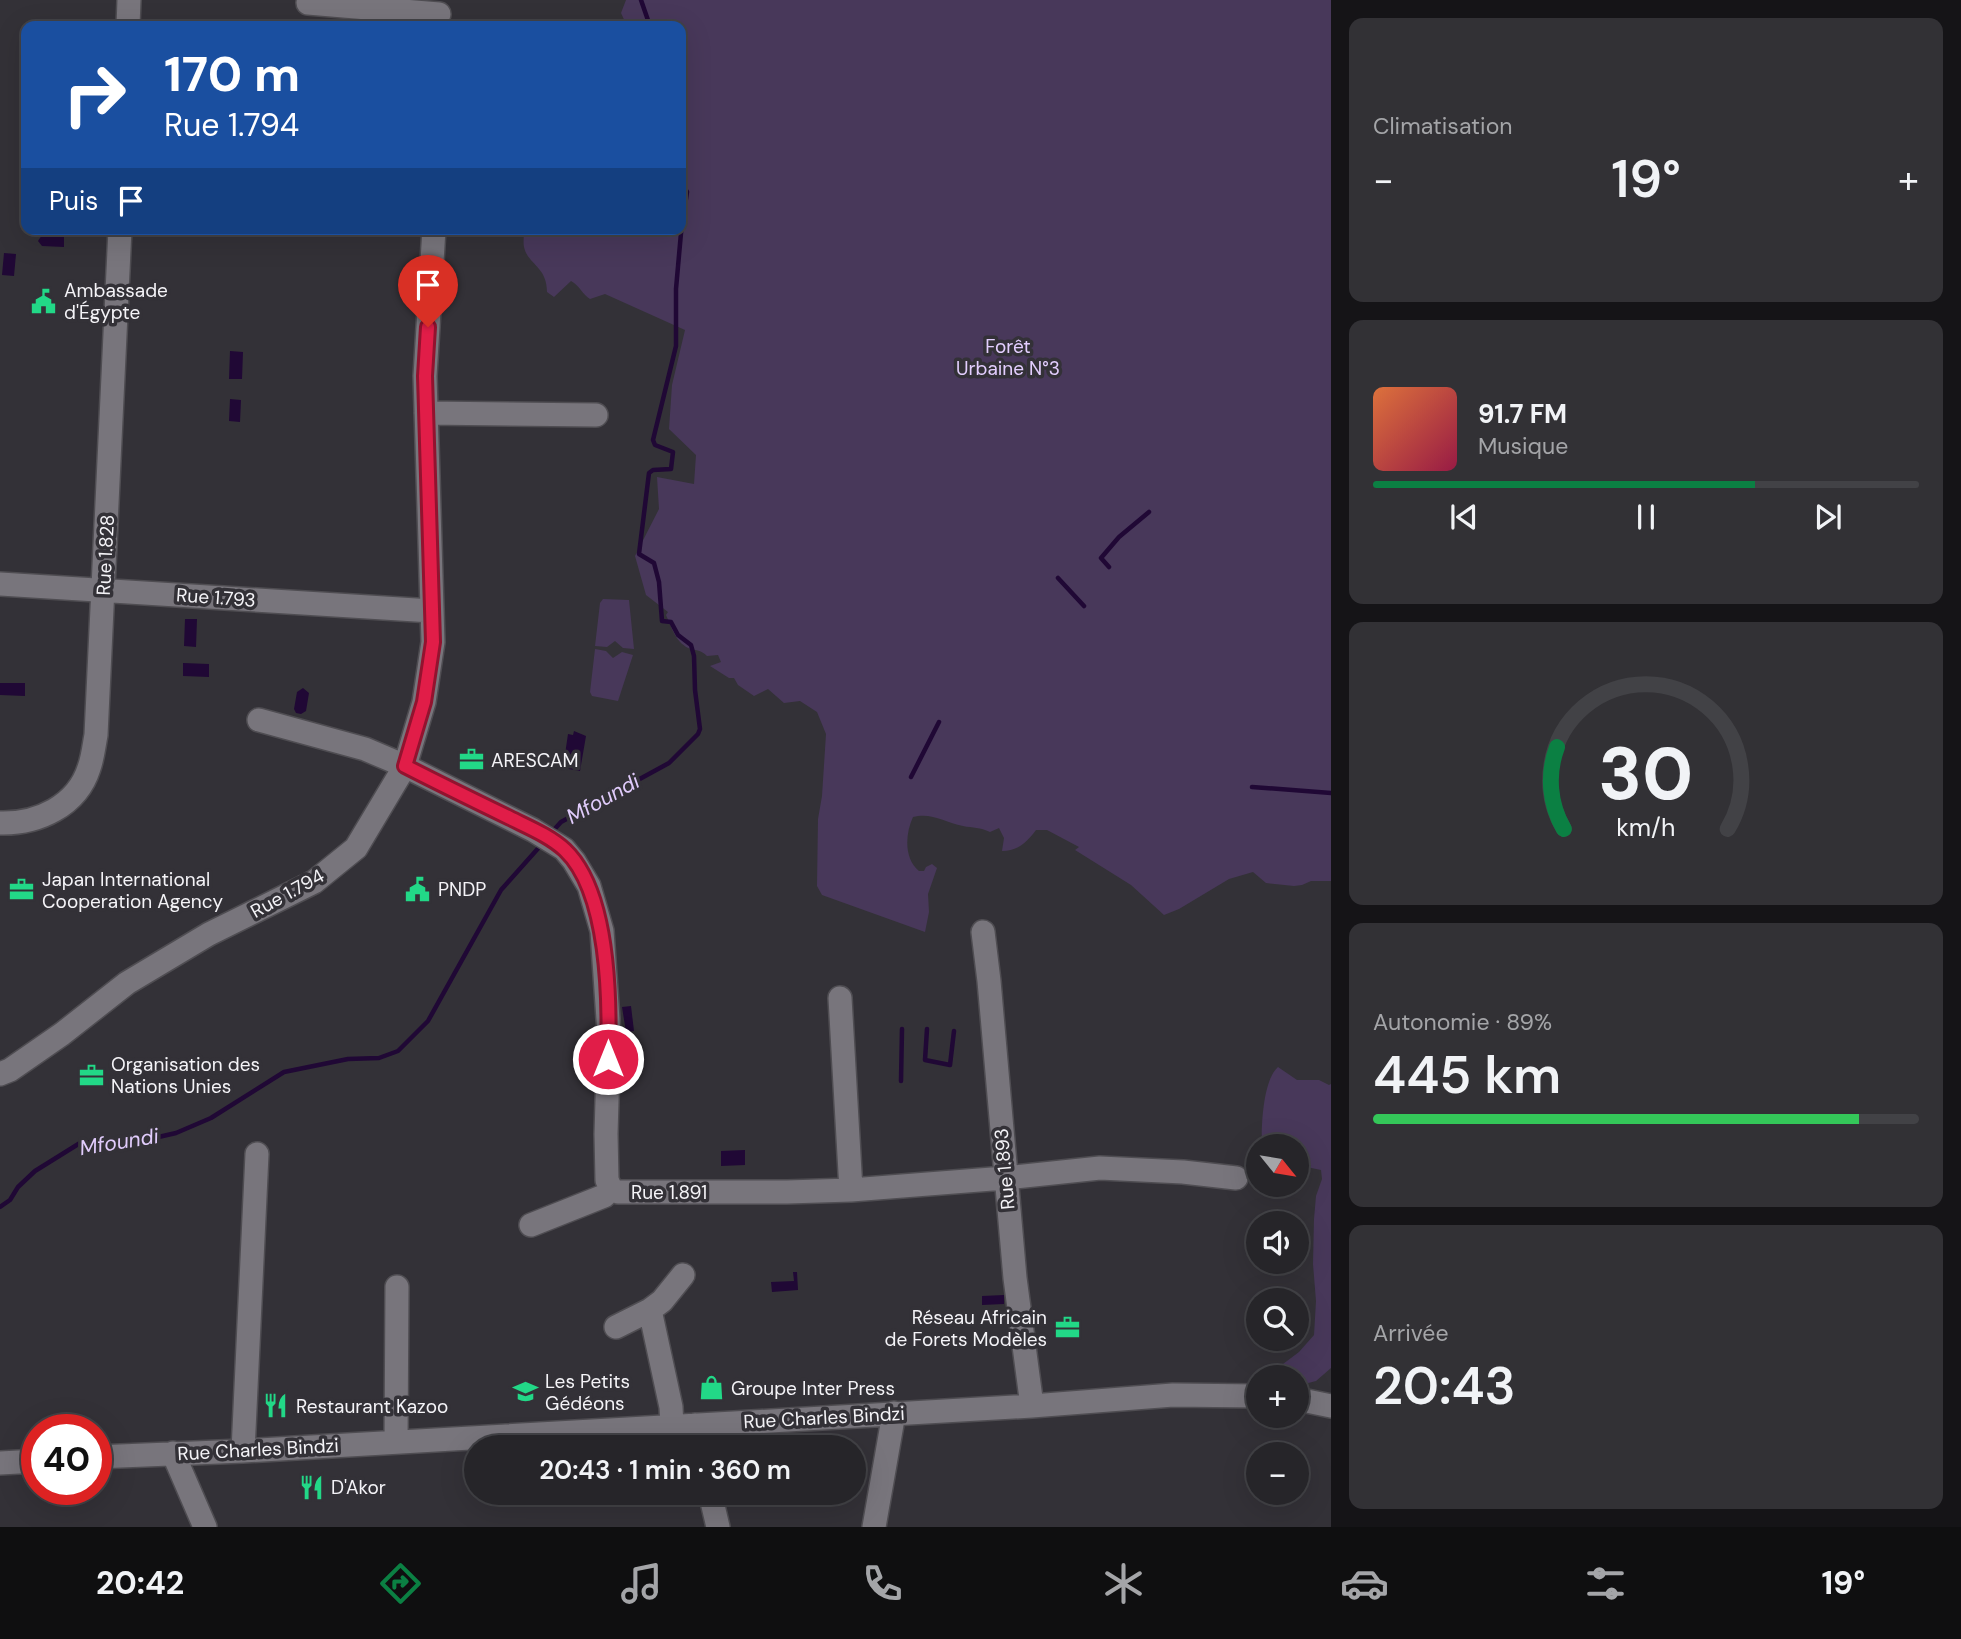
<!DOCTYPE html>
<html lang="fr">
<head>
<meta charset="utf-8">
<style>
	:root { --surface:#262529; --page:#323135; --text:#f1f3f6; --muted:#a4a5a8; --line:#424246; --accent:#0b8043 }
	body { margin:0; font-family:"DM Sans",sans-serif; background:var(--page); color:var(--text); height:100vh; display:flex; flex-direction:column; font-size:26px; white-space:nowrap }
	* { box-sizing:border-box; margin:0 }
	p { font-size:23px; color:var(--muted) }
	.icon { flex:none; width:38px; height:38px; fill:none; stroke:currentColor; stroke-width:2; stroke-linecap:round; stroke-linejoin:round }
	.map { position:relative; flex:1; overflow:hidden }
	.sheet { display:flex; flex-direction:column; gap:18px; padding:18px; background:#151417; width:630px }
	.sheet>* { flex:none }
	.guide { position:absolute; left:21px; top:21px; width:665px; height:214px; border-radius:14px; box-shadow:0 7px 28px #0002,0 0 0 2px var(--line); background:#1a4fa0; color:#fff; overflow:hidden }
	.needle { width:46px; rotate:120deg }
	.fabs { position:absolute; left:1246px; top:1134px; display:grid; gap:14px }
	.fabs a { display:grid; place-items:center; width:63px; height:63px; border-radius:50%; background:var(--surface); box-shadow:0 7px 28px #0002,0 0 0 2px var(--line); font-size:35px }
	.speed { position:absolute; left:21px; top:1414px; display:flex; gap:14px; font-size:35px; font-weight:700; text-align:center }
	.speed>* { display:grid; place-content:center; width:91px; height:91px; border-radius:50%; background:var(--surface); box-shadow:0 7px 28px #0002,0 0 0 2px var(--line); line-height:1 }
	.speed .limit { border:10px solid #d22; background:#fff; color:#111 }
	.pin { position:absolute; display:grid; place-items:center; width:60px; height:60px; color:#fff; margin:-72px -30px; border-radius:50% 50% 50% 0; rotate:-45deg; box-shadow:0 0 7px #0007 }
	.pin .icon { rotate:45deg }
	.me { position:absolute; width:77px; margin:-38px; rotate:0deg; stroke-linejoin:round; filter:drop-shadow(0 0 5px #0008) }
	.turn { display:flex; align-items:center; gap:24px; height:147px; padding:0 28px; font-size:32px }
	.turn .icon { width:91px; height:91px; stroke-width:2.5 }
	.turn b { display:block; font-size:49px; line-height:60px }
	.then { display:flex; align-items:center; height:66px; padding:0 28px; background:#0003; gap:14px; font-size:26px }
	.big { font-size:52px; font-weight:600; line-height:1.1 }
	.sheet .widget { flex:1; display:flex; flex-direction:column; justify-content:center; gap:10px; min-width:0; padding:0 24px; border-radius:14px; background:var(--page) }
	.sheet .dial { align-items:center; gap:0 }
	.dial svg { height:182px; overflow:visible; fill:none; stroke:var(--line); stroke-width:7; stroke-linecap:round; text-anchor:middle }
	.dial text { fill:var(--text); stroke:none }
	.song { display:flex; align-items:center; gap:21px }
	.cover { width:84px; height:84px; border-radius:10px; background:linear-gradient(135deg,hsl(20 70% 55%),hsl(340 70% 35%)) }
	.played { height:7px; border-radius:4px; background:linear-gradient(90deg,var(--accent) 70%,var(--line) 70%) }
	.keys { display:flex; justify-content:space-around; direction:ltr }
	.heat { display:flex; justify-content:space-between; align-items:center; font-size:38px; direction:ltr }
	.charge { height:10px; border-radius:5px; background:linear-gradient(90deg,#34c759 89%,var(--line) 0) }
	.trip { position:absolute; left:464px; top:1435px; width:402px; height:70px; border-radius:35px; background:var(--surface); box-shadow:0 7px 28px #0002,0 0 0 2px var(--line); font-weight:600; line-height:70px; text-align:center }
	.dock { display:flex; height:112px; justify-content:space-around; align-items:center; background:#0f0f10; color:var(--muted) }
	.dock .icon { width:49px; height:49px }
	.dock .on { color:var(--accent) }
	.dock b { font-size:32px; color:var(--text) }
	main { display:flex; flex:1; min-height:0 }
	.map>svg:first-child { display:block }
	.green { fill:#48385a }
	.water { fill:#200835 }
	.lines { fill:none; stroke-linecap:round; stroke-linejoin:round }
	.stream { stroke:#200835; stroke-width:4.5 }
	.minor-casing { stroke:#4f4d52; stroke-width:26 }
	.minor { stroke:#78757c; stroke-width:23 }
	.route-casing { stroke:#92132f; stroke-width:18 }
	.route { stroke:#e11d48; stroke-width:12 }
	.labels { text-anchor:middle; stroke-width:7; stroke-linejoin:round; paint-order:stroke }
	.poi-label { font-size:19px; fill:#f4f3f7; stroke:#333137; text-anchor:start }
	.park-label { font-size:19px; fill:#e3cefe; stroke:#333137 }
	.street-label { font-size:19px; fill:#f4f3f7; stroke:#333137 }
	.water-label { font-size:21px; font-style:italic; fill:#e1ccfc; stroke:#333137 }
</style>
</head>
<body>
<main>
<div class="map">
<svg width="1331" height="1527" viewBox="0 0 1331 1527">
	<rect width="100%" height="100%" fill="#333137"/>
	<!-- green -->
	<path class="green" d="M626,0h705v881h-20l-9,4 -8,1 -28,-3 -13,-11 -24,7 -50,30 -15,6 -33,-30 -56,-35 4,-3 -32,-17h-11c-9,12 -18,21 -34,21l2,-13 -5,-10 -9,4c-10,-5 -17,-4 -27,-6 -18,-4 -32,-14 -50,-9 -8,17 -9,42 6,54h5l2,-4 6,-3 5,4 -9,26 1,18 -4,20 -103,-37 -5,-9 1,-67 4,-23 4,-62 -9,-22 -17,-11 -16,2 -16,-14 -14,7 -16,-11 -4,-7h-5l-19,-12 11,-4 -3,-7 -11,1c-6,-6 -9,-5 -16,-7 -15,-5 -19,-21 -25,-34l2,-3 -22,-17 -11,-39 24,-47 -2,-32 37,7 2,-29 -27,-26 3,-44 13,-55 -80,-36 -15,5c-8,-5 -10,-13 -19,-18l-17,16 -7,-5c0,-26 -19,-27 -23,-45 -1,-5 0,-12 0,-18h157v-203h-54l-6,-13z
		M603,599l26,1 5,49 -11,-1 -8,-7 -8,6 -12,-1 5,-43z
		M595,649l11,2 7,7 9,-6 11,3 -15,46 -26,-5 -2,-4z
		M1278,1067l19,13h22l10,5 2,-1v284l-15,13 -19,5v-9h-21l-2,-2 1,-5 24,-18 15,-17 2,-34 -3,-37 1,-45 2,-23 6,-17 -1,-9 -24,-5v-19h-35c-1,-19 1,-66 16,-79z"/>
	<!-- water -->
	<path class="water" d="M42,235l22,1v11l-22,-1 -4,-5z
		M4,253l12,1 -2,22 -12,-1z
		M230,351l13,1 -1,27h-13z
		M230,399l11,1 -1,22 -11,-1z
		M185,619h12l-1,28 -12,-1z
		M183,663l26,1v13l-26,-1z
		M0,683h25v13l-25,-1z
		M303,688l6,5 -3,18 -5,3 -5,-1 -2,-4 3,-17z
		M574,731l12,5 -6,35 -17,-3 5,-34 5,1z
		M631,1006l3,25 -8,1 -4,-25z
		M745,1150v15l-24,1v-15z
		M793,1272h4l1,18 -26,2 -1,-10 23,-1z
		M1004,1295v9l-22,1v-9z"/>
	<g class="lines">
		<!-- stream -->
		<path class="stream" d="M641,0l9,26
			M1109,567l-8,-9 18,-21 30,-25
			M1058,578l26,28
			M911,777l28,-55
			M1252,787l79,6
			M552,832l9,-10 108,-59 29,-29 2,-5 -5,-39 -1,-34 -3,-11 -13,-10 -7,-13 -9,-1 -3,-39 -5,-19 -15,-9 10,-81 4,-3 18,-1 2,-17 -18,-7 -2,-5 23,-94v-57l5,-56 6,-41 -6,-10
			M927,1029l-2,31 25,5 4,-34
			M901,1081l1,-52
			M0,1207l10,-7 8,-13 17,-16 45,-28 61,-2 35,-8 35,-15 73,-46 64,-13 31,-1 19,-7 30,-30 73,-131 41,-46"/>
		<defs>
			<path id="minor" d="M308,3l131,11
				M128,26l1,-26
				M426,413l170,2
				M0,584l432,27
				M259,720l106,29 40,17 128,64 31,19 10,12 15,25 13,45 7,103 -3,100 1,46 4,9 7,3h169l64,-2 154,-12 95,-10 83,4 53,6
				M0,823c38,1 77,-17 89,-55 4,-11 5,-23 7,-33l24,-506
				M983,932l6,49 26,297 17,128
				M840,998l11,192
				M0,1074l10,-4 52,-36 65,-51 82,-49 105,-52 42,-34 49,-82 19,-64 9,-60 -8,-266 9,-147
				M531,1225l73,-29 7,-7
				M650,1310l21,97 1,19
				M616,1327l34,-17 12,-9 21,-26
				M1297,1399l34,7
				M695,1425l5,22
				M396,1442l1,-155
				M243,1451l14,-297
				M173,1453l32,74
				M96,1457l147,-6 789,-45 141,-11 85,1
				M0,1463l37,-2
				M710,1493l8,34
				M874,1527l20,-114"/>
		</defs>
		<!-- minor casing -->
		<use href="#minor" class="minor-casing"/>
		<!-- minor -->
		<use href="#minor" class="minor"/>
	</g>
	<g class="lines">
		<defs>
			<path id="route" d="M428,327l-3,49 8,266 -9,60 -19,64c35,18 70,35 105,52 18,9 40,18 55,32 44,42 45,151 43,209"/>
		</defs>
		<!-- route casing -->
		<use href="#route" class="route-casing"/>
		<!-- route -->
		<use href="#route" class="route"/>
	</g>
	<!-- icons -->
	<defs>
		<symbol id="civic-bare" viewBox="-9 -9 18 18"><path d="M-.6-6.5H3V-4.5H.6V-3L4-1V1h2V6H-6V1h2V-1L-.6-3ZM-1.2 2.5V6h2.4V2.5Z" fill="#22d887" stroke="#333137" stroke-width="2.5" paint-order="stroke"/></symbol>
		<symbol id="office-bare" viewBox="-9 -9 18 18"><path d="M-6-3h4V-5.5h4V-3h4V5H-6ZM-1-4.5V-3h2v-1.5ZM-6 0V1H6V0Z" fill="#22d887" stroke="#333137" stroke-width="2.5" paint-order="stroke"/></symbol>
		<symbol id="shop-bare" viewBox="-9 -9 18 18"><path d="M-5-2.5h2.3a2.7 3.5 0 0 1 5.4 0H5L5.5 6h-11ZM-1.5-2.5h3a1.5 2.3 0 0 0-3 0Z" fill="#22d887" stroke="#333137" stroke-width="2.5" paint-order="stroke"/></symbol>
		<symbol id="school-bare" viewBox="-9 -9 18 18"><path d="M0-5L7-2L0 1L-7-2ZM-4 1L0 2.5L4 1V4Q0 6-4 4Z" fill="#22d887" stroke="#333137" stroke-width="2.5" paint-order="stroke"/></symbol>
		<symbol id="restaurant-bare" viewBox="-9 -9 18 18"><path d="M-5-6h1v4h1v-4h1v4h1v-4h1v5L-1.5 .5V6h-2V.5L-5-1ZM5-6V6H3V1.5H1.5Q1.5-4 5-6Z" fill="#22d887" stroke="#333137" stroke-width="2.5" paint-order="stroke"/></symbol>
	</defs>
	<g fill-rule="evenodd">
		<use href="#civic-bare" x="26" y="284" width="35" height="35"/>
		<use href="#office-bare" x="454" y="742" width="35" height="35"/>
		<use href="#civic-bare" x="400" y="872" width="35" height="35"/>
		<use href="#office-bare" x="4" y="872" width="35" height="35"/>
		<use href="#office-bare" x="74" y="1058" width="35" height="35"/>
		<use href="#office-bare" x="1050" y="1310" width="35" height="35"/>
		<use href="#shop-bare" x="694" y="1370" width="35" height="35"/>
		<use href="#school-bare" x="508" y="1374" width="35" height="35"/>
		<use href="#restaurant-bare" x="258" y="1388" width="35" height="35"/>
		<use href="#restaurant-bare" x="294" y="1470" width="35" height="35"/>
	</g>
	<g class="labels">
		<!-- poi labels -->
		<g class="poi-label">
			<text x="64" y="297">Ambassade<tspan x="64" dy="22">d'Égypte</tspan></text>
			<text x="491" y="767">ARESCAM</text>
			<text x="42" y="886">Japan International<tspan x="42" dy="22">Cooperation Agency</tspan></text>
			<text x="438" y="896">PNDP</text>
			<text x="111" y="1071">Organisation des<tspan x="111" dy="22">Nations Unies</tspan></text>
			<text x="1047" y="1324" text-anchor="end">Réseau Africain<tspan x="1047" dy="22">de Forets Modèles</tspan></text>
			<text x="545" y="1388">Les Petits<tspan x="545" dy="22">Gédéons</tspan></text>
			<text x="731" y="1395">Groupe Inter Press</text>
			<text x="296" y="1413">Restaurant Kazoo</text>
			<text x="331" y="1494">D'Akor</text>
		</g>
		<!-- park labels -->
		<g class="park-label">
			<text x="1008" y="353">Forêt<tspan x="1008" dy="22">Urbaine N°3</tspan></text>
		</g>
		<!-- street labels -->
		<g class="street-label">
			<text transform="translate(105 555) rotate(-87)" y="7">Rue 1.828</text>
			<text transform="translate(216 597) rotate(4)" y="7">Rue 1.793</text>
			<text transform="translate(287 893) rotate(-29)" y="7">Rue 1.794</text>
			<text transform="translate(1004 1169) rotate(-95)" y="7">Rue 1.893</text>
			<text x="669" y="1199">Rue 1.891</text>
			<text transform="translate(824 1417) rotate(-3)" y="7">Rue Charles Bindzi</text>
			<text transform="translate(258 1449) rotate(-3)" y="7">Rue Charles Bindzi</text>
		</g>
		<!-- water labels -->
		<g class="water-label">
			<text transform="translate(603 799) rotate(-29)" y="7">Mfoundi</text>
			<text transform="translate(119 1142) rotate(-9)" y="7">Mfoundi</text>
		</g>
	</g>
</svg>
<div class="fabs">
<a><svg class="needle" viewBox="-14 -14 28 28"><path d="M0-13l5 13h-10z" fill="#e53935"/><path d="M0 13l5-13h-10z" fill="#a4a5a8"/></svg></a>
<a><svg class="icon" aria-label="sound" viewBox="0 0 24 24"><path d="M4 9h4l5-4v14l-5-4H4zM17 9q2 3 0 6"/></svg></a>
<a><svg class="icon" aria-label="search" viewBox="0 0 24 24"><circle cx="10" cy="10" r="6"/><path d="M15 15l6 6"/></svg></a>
<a>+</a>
<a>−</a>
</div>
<div class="speed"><div class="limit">40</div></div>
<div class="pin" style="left:428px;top:327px;background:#d93025"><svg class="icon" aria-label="arrive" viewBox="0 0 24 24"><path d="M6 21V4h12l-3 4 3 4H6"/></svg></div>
<svg class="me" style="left:608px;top:1059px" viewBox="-20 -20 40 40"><circle r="17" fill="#e11d48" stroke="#fff" stroke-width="3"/><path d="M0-11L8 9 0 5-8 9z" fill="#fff"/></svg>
<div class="trip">20:43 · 1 min · 360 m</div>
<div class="guide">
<div class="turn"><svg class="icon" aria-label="right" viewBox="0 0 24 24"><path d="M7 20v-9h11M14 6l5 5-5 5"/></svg><div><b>170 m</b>Rue 1.794</div></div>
<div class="then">Puis<svg class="icon" aria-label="arrive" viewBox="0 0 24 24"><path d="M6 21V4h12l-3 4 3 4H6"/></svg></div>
</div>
</div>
<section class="sheet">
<div class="widget"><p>Climatisation</p>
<div class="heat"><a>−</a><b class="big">19°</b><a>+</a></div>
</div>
<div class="widget">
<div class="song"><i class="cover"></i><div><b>91.7 FM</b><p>Musique</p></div></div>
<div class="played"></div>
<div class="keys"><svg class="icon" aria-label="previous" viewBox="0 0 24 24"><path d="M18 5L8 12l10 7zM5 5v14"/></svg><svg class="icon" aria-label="pause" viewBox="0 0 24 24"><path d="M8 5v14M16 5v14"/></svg><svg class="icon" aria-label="next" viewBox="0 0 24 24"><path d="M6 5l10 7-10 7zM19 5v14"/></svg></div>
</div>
<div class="widget dial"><svg viewBox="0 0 100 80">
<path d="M14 69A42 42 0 1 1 86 69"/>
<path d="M14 69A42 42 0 0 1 11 33" stroke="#0b8043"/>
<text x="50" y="56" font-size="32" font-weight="700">30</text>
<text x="50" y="72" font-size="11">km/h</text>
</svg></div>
<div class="widget"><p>Autonomie · 89%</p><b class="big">445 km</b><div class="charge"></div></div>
<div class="widget"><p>Arrivée</p><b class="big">20:43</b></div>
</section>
</main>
<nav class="dock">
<b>20:42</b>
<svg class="icon on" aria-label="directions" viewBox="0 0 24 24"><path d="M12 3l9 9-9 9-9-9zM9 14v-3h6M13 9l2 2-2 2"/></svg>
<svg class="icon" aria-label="music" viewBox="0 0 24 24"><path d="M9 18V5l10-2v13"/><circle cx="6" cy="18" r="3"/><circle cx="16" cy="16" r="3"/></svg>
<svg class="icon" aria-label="phone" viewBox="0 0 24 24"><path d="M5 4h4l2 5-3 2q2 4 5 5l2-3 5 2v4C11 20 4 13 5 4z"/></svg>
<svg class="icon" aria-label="climate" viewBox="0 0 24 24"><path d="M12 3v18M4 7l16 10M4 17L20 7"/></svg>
<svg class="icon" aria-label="car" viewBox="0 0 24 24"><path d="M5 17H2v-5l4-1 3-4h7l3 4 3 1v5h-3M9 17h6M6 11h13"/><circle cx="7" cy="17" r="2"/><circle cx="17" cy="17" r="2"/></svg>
<svg class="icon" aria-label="filters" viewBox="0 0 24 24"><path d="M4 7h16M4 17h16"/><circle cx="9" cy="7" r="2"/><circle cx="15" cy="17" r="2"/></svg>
<b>19°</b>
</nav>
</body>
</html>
